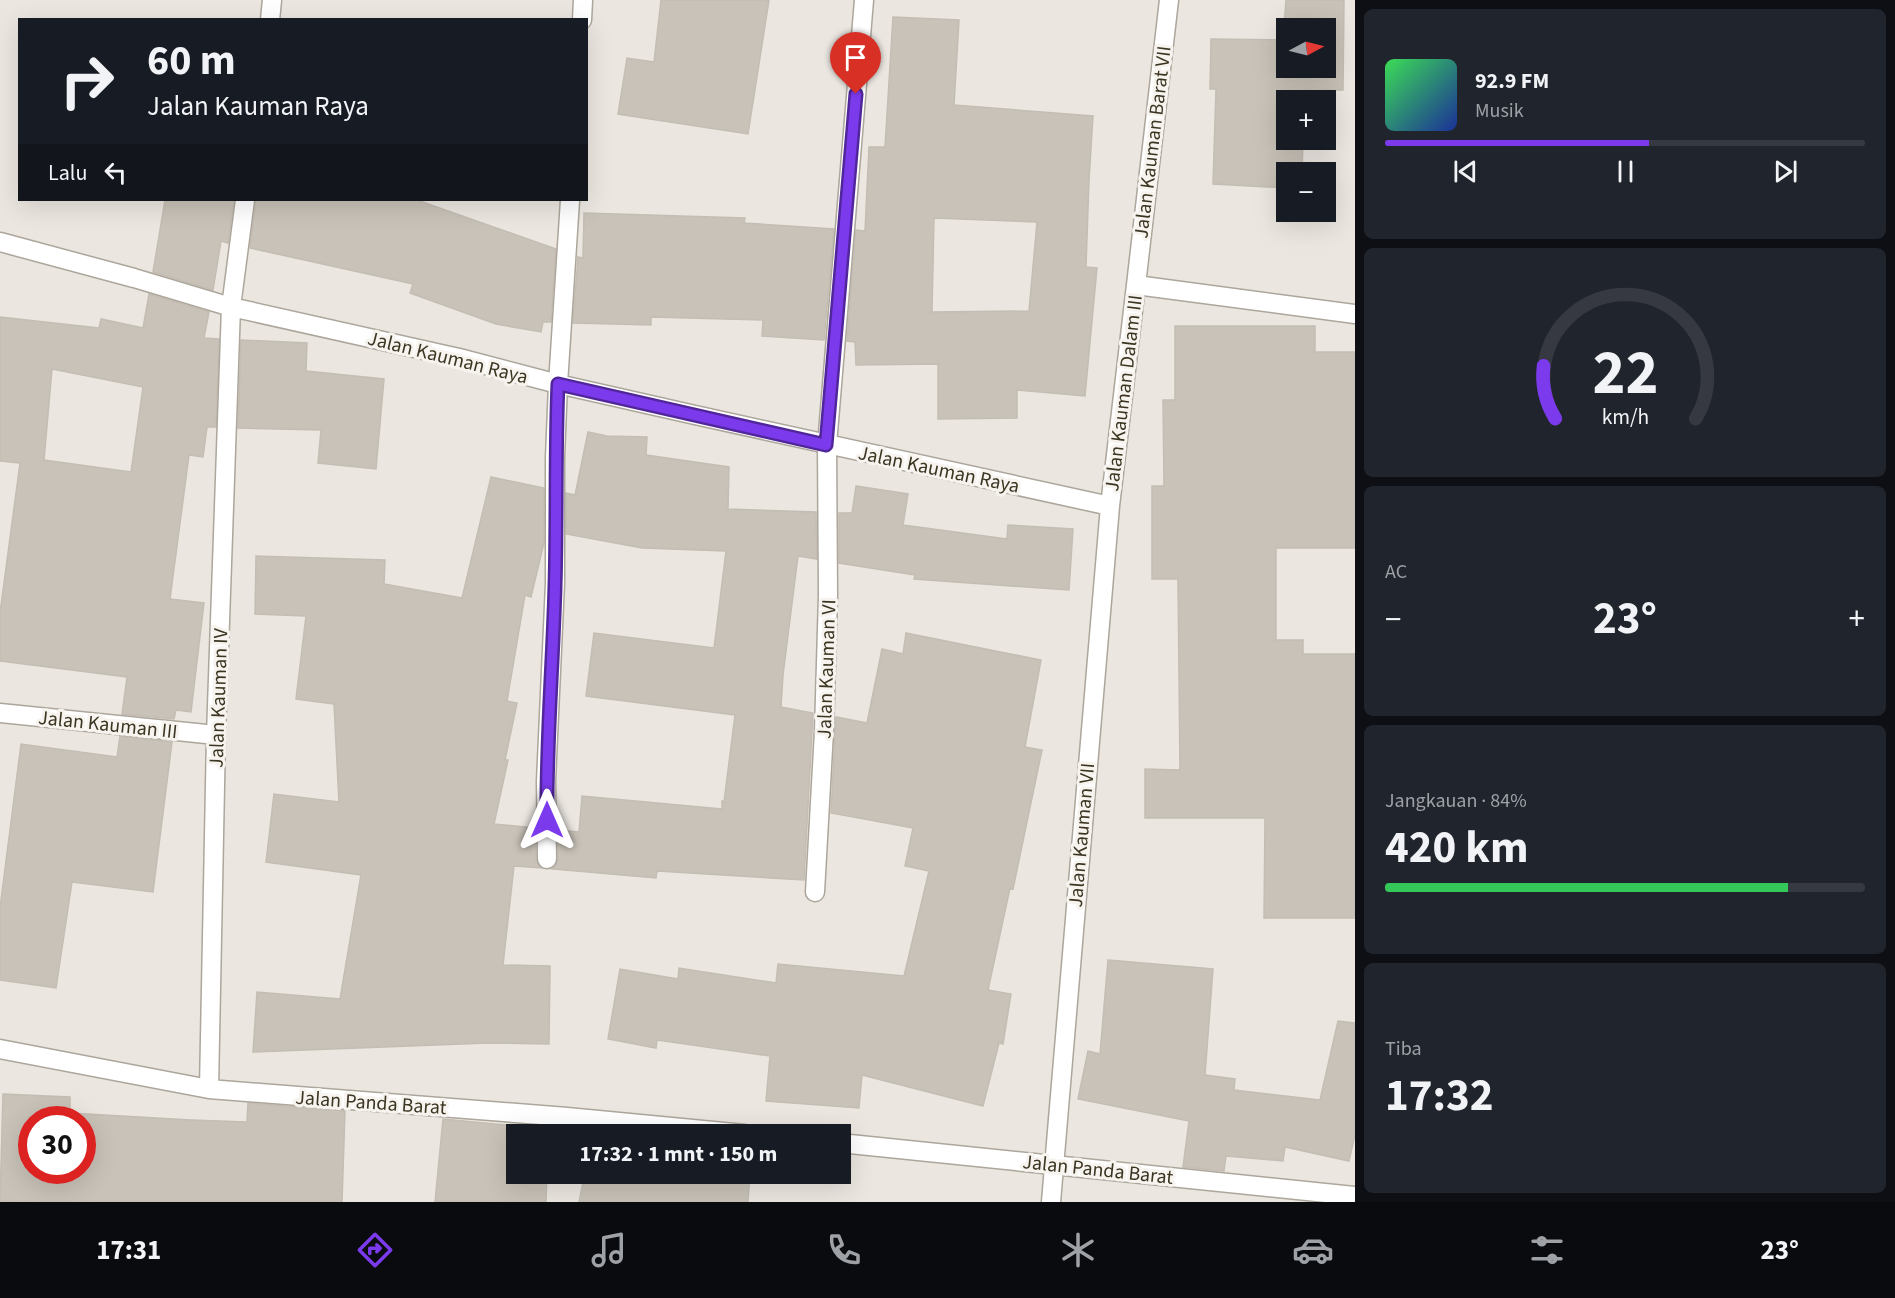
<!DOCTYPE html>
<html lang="id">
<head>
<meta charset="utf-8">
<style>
	:root { --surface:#171b24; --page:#20242c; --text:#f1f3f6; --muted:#9ea1a6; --line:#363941; --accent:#7c3aed }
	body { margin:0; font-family:"Source Sans 3",sans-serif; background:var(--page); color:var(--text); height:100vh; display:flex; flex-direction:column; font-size:22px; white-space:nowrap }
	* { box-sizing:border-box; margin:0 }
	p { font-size:20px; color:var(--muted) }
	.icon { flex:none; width:33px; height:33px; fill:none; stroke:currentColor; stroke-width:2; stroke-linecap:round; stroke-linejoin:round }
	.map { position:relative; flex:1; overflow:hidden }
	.side { display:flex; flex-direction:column; gap:9px; padding:9px; background:#0d0f14; width:540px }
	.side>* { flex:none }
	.top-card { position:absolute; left:18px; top:18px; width:570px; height:183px; border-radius:0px; box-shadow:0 6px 24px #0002; background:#171b24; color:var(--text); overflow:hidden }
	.needle { width:39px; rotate:83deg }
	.fabs { position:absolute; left:1276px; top:18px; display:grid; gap:12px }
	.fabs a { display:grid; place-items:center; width:60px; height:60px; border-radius:0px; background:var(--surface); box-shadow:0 6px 24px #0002; font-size:30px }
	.speed { position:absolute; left:18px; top:1106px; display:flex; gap:12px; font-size:30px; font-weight:700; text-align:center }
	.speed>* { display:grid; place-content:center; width:78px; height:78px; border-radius:50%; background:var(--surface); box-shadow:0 6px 24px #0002; line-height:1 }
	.speed .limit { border:9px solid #d22; background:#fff; color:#111 }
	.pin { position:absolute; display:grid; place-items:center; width:51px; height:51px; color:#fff; margin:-62px -26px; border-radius:50% 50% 50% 0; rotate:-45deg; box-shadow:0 0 6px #0007 }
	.pin .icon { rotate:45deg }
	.me { position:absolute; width:66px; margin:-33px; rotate:0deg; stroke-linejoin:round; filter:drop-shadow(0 0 4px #0008) }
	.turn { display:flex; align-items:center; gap:21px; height:126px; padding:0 30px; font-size:27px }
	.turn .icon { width:78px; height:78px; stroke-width:2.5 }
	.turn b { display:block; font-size:42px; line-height:51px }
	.then { display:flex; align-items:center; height:57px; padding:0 30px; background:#0003; gap:12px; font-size:22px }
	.big { font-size:45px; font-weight:700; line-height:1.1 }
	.side .widget { flex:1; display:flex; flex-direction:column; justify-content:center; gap:9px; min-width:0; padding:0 21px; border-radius:9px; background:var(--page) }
	.side .dial { align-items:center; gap:0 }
	.dial svg { height:156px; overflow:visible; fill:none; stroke:var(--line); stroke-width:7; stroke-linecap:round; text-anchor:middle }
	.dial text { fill:var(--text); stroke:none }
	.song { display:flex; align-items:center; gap:18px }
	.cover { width:72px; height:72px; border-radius:9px; background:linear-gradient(135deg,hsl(130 70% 55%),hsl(230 70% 35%)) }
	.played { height:6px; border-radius:3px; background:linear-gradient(90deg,var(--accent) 55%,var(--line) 55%) }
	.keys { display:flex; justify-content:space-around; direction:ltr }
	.heat { display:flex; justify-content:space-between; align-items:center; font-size:33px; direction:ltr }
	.charge { height:9px; border-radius:4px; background:linear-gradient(90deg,#34c759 84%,var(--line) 0) }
	.trip { position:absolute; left:506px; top:1124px; width:345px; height:60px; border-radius:0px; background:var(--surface); box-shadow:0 6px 24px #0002; font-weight:700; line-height:60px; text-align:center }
	.menu { display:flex; height:96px; justify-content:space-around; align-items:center; background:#090b0e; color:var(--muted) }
	.menu .icon { width:42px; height:42px }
	.menu .active { color:var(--accent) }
	.menu b { font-size:27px; color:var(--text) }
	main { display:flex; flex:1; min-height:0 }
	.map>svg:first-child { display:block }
	.building { fill:#c8c2b8; stroke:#c4bdb3; stroke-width:1.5; fill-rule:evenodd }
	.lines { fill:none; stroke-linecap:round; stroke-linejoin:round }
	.street-casing { stroke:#aca69b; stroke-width:21 }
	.street { stroke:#fff; stroke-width:18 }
	.route-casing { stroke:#51269a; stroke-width:15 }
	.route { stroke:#7c3aed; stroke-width:10 }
	.labels { text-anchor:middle; stroke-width:6; stroke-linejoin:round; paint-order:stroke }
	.street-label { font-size:20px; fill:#3b3521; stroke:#f7f4f0 }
</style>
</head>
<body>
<main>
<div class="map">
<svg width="1355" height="1202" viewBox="0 0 1355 1202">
	<rect width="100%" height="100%" fill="#ebe6e0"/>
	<!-- building -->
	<path class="building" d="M661,0h108l-21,134 -130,-20 9,-56 27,4z
		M1286,0h58l-1,90h-39v10h-17v40h16l-1,32h-15v16l-74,-4 3,-95h-6l1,-50 72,1zM1287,28h39v40h-39z
		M893,17l66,3 -5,85 139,11 -4,64 -3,87 11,1 -12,128 -68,-6v28l-79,1v-55l-82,1 -1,-23 -8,-1 9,-111 9,1 4,-84h16zM934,218l103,4 -8,89 -97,1z
		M165,200h69l-6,43 -7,-2 -8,49 -60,-18z
		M256,200h161l139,49 -5,73h-8l-2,10 -45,-8 -86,-31 3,-9 -163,-36z
		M584,213l161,5 -1,5 90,6 -10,111 -62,-4 1,-16 -112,-3v8l-78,-2 5,-66 5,1z
		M149,294l60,18 -5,26 15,1 -3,88h-9l-4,30 -14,-2 -19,144 34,4 -13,109 -15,-2 -2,9 -52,-5 5,-37 -127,-16v-48l20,-150 -20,-2v-144l99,11 2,-9 42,9zM52,369l91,18 -12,85 -87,-12z
		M1175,326h140v26h40v196h-79v92h27v14h52v264h-91l1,-100h-120v-49l35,1 -2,-191h-26v-93h12l-1,-86h12z
		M241,340l66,3 -1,28 78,8 -8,90 -58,-6 3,-33 -83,-2z
		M588,432l19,4 40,1 -1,18 83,12 -1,42 88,3 1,47 -19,-3 -15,119 -2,32 32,6 -9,167 -147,-9 -1,7 -104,-9 4,-4 2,-6v-29l21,2 3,-36 140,13v-8l2,1 11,-87 -149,-19 8,-63 120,15 12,-97 -84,-3 -76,-14v-41l9,2z
		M491,477l53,11v55l-13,54 -6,-2 -18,106 10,2 -12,57h3l-14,64 41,4 1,32 5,8 -27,-2 -11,99 47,1 -1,78 -61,-1 -235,9 4,-60 83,7 21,-124 -95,-13 8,-68 65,8 -5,-98 -38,-5 10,-83 -51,-2 1,-58 129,4 -1,24 78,14z
		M856,486l52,8 -5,31 104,14 1,-14 65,4 -4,61 -155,-11 1,-4 -76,-12v-50h13z
		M906,633l135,27 -16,87 17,3 -29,139 -3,-1 -22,102 23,4 -8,50 -4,-1 -16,63 -121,-31 -3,33 -93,-7 4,-45 -113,-16 -1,8 -48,-9 12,-70 58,10 1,-11 97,15 2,-19 126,12 25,-105 -24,-5 8,-38 -82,-15 5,-96 31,6 15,-74 21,5z
		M120,736l52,6 -19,150 -81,-10 -16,106 -56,-8v-72l21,-164 96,13z
		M1108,960l105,9 -8,106 30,4 -1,11 86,10 18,-79 17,2v112l-6,26 -64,-14 -2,14 -57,-5 -2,15 -41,-4 6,-46 -111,-22 10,-48 12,3z
		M3,1094l67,3v16l121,7 56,2 1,-19 97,8 -3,91h-342zM32,1119h50v51h-50z
		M443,1119l104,10v5h-31v39h31l-1,29h-111z
		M585,1173h165l-2,29h-169z"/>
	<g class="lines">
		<defs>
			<path id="street" d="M270,20l2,-20
				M582,20l1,-20
				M0,242l134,36 97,29 228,51 99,26 137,31 415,91
				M1136,285l33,-285
				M0,713l216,22
				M547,859l-1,-78 9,-198v-126l3,-73 12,-184
				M815,892l9,-161 4,-136 -1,-150 37,-445
				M0,1049l209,40 358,28 178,17
				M209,1089l7,-354 15,-428 14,-107
				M840,1143l515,53
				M1051,1202l59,-696 26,-221 219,29"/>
		</defs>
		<!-- street casing -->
		<use href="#street" class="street-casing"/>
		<!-- street -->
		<use href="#street" class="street"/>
	</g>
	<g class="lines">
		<defs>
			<path id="route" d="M547,820c-1,-78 6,-156 8,-234 2,-67 0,-135 3,-202l268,61 30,-351"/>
		</defs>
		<!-- route casing -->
		<use href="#route" class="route-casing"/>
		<!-- route -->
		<use href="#route" class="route"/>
	</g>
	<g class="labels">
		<!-- street labels -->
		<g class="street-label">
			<text transform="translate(1152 142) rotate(-83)" y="7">Jalan Kauman Barat VII</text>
			<text transform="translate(448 357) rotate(14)" y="7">Jalan Kauman Raya</text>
			<text transform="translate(1123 393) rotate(-83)" y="7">Jalan Kauman Dalam III</text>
			<text transform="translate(939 469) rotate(12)" y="7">Jalan Kauman Raya</text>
			<text transform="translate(826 669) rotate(-88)" y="7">Jalan Kauman VI</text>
			<text transform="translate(218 698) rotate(-88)" y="7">Jalan Kauman IV</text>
			<text transform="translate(108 724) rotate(6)" y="7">Jalan Kauman III</text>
			<text transform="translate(1081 835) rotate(-85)" y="7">Jalan Kauman VII</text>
			<text transform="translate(371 1102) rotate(4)" y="7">Jalan Panda Barat</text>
			<text transform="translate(1098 1169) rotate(6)" y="7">Jalan Panda Barat</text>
		</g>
	</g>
</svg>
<div class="fabs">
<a><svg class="needle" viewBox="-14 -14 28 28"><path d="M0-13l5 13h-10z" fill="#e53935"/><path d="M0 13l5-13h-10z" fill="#9ea1a6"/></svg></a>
<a>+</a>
<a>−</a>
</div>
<div class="speed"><div class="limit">30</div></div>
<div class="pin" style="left:856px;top:94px;background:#d93025"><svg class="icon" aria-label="arrive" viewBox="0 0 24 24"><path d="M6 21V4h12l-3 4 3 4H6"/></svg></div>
<svg class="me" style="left:547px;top:820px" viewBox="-20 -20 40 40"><path d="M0-17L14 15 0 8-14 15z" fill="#7c3aed" stroke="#fff" stroke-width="4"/></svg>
<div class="trip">17:32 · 1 mnt · 150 m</div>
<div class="top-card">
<div class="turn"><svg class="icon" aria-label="right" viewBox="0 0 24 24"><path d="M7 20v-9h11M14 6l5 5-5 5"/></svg><div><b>60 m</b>Jalan Kauman Raya</div></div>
<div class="then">Lalu<svg class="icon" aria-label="left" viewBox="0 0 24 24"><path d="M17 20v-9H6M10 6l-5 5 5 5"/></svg></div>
</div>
</div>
<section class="side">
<div class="widget">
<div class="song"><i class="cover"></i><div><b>92.9 FM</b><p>Musik</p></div></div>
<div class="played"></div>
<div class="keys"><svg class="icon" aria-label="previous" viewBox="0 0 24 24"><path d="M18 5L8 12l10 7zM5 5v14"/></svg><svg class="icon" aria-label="pause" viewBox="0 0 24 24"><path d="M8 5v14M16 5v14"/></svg><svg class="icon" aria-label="next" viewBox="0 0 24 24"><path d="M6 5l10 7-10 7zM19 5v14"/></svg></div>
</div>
<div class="widget dial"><svg viewBox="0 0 100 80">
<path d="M14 69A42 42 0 1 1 86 69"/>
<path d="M14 69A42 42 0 0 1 8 42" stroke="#7c3aed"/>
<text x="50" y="56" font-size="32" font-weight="700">22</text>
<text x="50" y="72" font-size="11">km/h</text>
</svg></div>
<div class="widget"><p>AC</p>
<div class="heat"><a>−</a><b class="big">23°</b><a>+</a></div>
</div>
<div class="widget"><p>Jangkauan · 84%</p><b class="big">420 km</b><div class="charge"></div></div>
<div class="widget"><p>Tiba</p><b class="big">17:32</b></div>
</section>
</main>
<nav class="menu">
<b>17:31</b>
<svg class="icon active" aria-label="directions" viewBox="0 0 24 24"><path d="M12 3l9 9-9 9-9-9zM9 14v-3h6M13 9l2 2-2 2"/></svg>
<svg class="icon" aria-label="music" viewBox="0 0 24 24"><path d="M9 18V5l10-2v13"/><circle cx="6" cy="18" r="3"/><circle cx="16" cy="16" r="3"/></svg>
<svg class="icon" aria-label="phone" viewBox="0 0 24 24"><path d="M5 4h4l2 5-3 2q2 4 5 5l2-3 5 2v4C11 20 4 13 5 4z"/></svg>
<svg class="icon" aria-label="climate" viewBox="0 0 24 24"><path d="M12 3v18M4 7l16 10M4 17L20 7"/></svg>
<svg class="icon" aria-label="car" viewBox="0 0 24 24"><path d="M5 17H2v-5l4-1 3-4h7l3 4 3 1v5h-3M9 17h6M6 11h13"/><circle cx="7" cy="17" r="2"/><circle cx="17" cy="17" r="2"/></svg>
<svg class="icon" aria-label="filters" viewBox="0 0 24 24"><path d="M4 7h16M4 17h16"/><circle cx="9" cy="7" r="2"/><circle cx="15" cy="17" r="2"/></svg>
<b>23°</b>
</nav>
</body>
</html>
